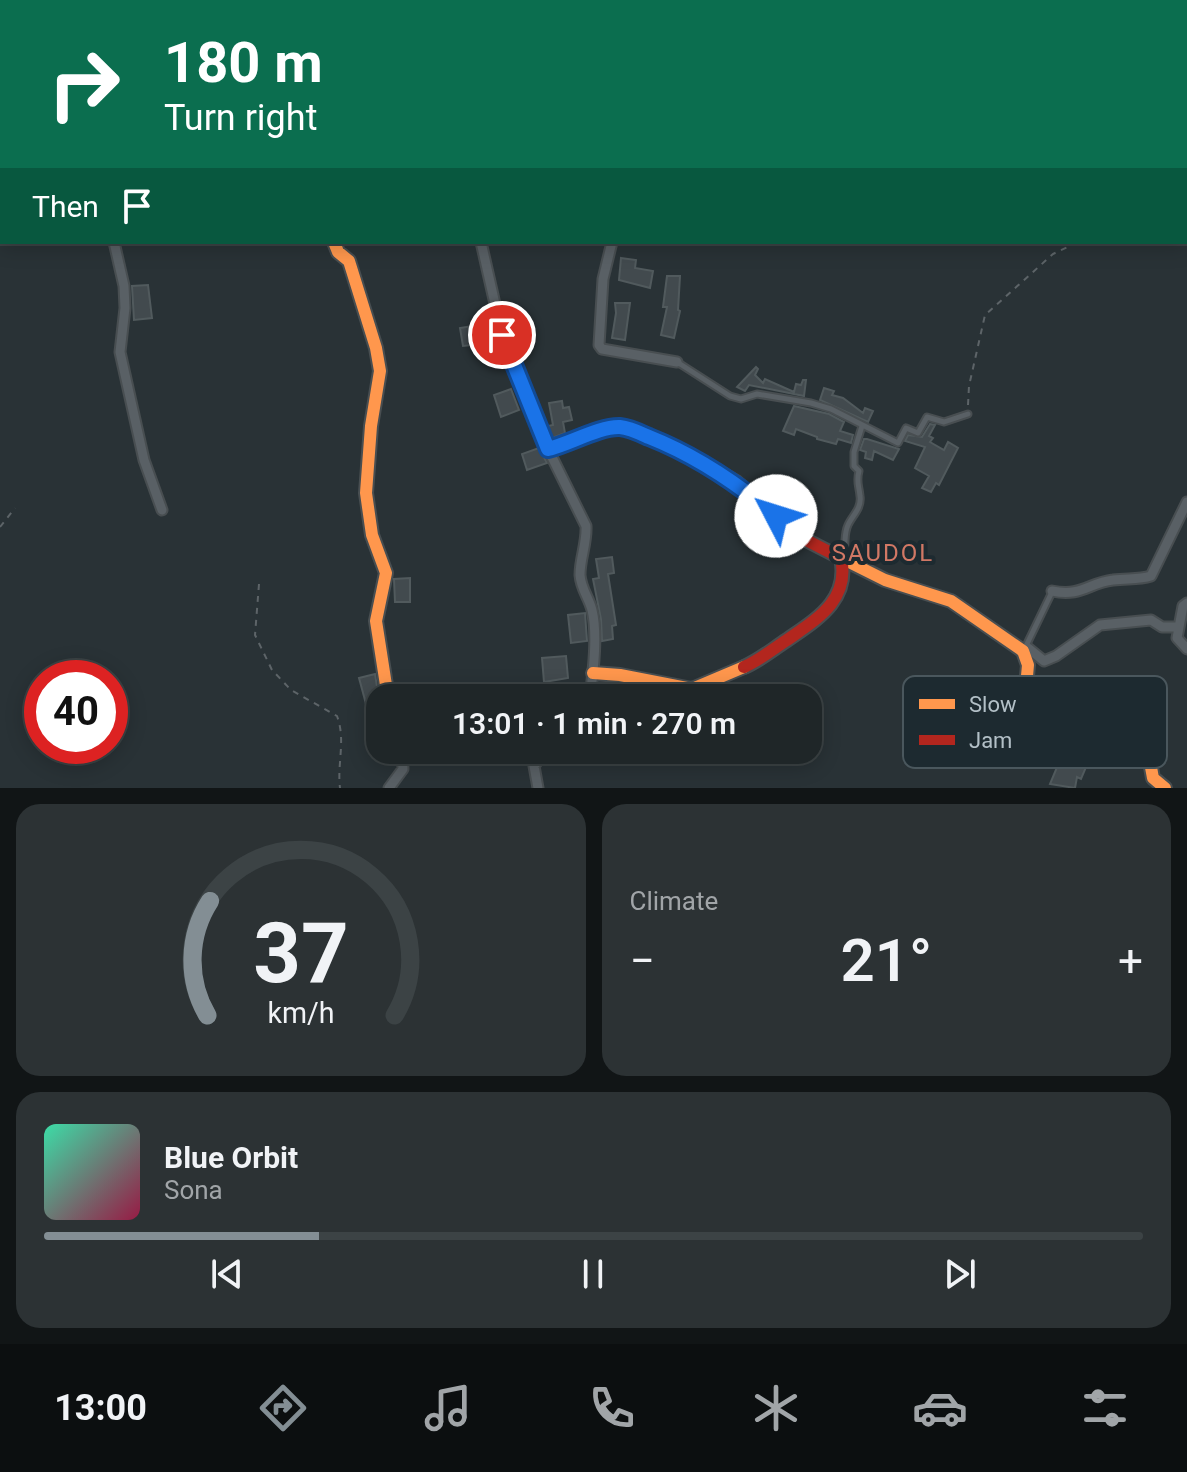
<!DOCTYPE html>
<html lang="en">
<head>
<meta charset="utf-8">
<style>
	:root { --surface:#1f2628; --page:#2c3234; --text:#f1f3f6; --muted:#a1a5a8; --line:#3c4345; --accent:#838e94 }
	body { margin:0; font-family:Roboto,sans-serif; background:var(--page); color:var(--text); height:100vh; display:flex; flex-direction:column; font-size:30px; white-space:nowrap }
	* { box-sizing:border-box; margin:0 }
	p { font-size:26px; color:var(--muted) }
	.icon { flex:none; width:44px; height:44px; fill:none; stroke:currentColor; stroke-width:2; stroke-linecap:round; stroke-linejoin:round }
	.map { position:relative; height:788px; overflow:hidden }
	.panel { display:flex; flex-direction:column; gap:16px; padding:16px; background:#111516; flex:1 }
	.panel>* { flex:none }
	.hud { position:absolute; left:0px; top:0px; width:1188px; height:244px; box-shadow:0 4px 20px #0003,0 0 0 2px var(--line); background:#0b6e4f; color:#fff; overflow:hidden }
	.speed { position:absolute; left:24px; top:660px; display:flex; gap:16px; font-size:40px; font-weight:700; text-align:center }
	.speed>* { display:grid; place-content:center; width:104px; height:104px; border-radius:50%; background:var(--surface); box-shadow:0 4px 20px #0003,0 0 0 2px var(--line); line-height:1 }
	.speed .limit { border:12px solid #d22; background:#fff; color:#111 }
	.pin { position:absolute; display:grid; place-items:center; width:68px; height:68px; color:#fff; margin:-34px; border:4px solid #fff; border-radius:50%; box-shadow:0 2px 8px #0007 }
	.me { position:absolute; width:88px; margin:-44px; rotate:310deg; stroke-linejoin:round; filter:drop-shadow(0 0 6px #0008) }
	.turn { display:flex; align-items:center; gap:28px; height:168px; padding:0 32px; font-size:36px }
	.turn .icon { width:104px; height:104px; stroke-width:2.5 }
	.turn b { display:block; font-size:56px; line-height:68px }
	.then { display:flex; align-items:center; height:76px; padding:0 32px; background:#0003; gap:16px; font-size:30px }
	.big { font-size:60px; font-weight:600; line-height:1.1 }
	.panel .card { flex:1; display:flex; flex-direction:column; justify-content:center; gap:12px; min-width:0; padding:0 28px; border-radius:24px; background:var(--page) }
	.panel .dial { align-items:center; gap:0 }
	.dial svg { height:208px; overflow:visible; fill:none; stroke:var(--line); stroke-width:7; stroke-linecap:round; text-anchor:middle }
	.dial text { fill:var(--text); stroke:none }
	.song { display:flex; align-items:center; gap:24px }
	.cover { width:96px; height:96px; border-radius:12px; background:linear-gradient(135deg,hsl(160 70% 55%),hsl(340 70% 35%)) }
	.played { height:8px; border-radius:4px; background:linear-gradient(90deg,var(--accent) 25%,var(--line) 25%) }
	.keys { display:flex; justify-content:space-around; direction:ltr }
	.heat { display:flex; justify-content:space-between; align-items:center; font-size:44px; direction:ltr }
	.panel .tiles { flex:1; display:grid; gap:16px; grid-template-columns:1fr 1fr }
	.card:last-child { grid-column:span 2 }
	.trip { position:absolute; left:366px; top:684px; width:456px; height:80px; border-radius:24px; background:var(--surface); box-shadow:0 4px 20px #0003,0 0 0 2px var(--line); font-weight:600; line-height:80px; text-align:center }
	.tabs { display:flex; height:128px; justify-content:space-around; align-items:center; background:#0c0f10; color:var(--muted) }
	.tabs .icon { width:56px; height:56px }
	.tabs .active { color:var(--accent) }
	.tabs b { font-size:36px; color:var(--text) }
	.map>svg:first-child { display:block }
	.building { fill:#424a4e; stroke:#515a5d; stroke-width:2 }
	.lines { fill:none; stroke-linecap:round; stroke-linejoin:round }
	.lane-casing { stroke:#484e51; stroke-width:9 }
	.street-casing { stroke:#484e51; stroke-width:13 }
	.slow-casing { stroke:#484e51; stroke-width:16 }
	.jam-casing { stroke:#484e51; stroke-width:16 }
	.path { stroke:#5d6468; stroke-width:2; stroke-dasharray:6 6; stroke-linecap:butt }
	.lane { stroke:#596065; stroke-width:5 }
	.street { stroke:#596065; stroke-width:9 }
	.slow { stroke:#ff974d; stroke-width:12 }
	.jam { stroke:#b3261e; stroke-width:12 }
	.route-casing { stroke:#114b97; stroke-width:20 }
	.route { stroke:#1a73e8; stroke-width:14 }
	.labels { text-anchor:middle; stroke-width:8; stroke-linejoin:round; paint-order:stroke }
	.neighbourhood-label { font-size:24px; letter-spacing:2px; fill:#d17865; stroke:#1d2a30 }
	.key { fill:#1d2a30; stroke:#4a575d; stroke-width:2 }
	.key-label { font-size:22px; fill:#b3c0c7 }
</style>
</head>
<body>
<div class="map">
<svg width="1187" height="788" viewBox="0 0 1187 788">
	<rect width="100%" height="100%" fill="#293236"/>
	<!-- building -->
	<path class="building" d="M621,258l15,2 -1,8 18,3 -3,17 -31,-8z
		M667,276h13l-2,34 2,1 -6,27 -13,-3 6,-28h-4z
		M148,285l4,33 -18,2 -2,-34z
		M615,303h15l-5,37 -13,-2 4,-25z
		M479,325l3,19 -19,2 -3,-18z
		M756,367l2,2 -3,6 8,8 2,-4 29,13 2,-8 5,1 2,-5h3l-2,16 -55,-11 -4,6 -8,-4z
		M824,388l10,3 -2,4 11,3 20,15 2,-5 8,3 -5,11 -48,-22z
		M511,389l8,21 -18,7 -7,-22z
		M562,401l1,7 6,-1 3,13 -9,2 2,11 -13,5 -4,-12 5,-1 -4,-22z
		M794,406l35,8 15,8 -4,9 13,4 -2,8 -13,-4 -2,5 -19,-5v-2l-21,-8 -2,6 -11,-4z
		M930,424l5,1 -6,11 4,2 -3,4 14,8 4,-8 10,6 -19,37 -3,-2 -5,9 -9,-4 7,-12 -14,-8 10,-21 -20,-6 3,-6 14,2z
		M864,439h3l32,10 -6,11 -19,-9 -2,9 -7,-2 1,-6 -6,-2z
		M539,448l8,15 -20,7 -5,-16z
		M612,557l2,16 -6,1 8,51 -4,1 1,13 -11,2 -1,-22 -8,-40 6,-1 -3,-19z
		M410,578v24h-15l-1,-23z
		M585,613l2,28 -16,2 -3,-28z
		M566,656l2,22 -24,4 -2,-24z
		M375,674l4,26 -13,4 -7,-26z
		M1065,748l50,4 -1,11 -25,-3 -8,19 -4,-2 -2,11 -25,-4z"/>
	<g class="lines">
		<defs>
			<path id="lane" d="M677,362l53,34 11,3 16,-5 54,9 20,6 67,34 8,-15 12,5 9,-16 17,5 24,-8
				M842,557c5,-12 1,-21 6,-32 4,-9 14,-17 12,-29 -1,-11 -4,-14 -1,-25l-5,-5v-14l8,-26
				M1025,648l27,-56"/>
			<path id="street" d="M380,0l1,2
				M420,0l1,2
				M1186,169l1,-1
				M1186,182l1,1
				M0,228h2
				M114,242l10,44 1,22 -5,44 24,108 18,50
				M481,242l21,93 46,114 38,77c1,17 -6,32 -6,49 1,14 9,23 12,35 6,25 1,63 -2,88
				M612,242l-9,37 -4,66 3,4 75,13
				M1052,591c30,6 36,-8 61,-11 14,-2 25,0 38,-4l36,-74
				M1187,603l-4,3 -6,32 10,11
				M1023,651l5,-3 16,13 12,-5 44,-31 51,-5 11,7h17
				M389,788l14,-19 -1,-19
				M538,788l-4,-22 12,-16"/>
			<path id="slow" d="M334,242l4,10 11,9 27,87 4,23 -9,55 -5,67 6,42 14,38 -10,48 12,77
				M841,558l44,22 66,21 72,50 5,14 -6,65 9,8 79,3 38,10 5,27 12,10
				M593,673l27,2 72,14 52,-22"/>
			<path id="jam" d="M548,449l60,-21 12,-1 15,4 59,27 42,24 70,58 35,18c9,42 -24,61 -54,82 -14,9 -27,20 -43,27"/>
		</defs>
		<!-- lane casing -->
		<use href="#lane" class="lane-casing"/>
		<!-- street casing -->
		<use href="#street" class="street-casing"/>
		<!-- slow casing -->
		<use href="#slow" class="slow-casing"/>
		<!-- jam casing -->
		<use href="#jam" class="jam-casing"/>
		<!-- path -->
		<path class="path" d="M968,405l1,-19 16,-71 68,-61 25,-12
			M0,527l15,-19
			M259,584l-4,51 17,35 19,20 46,26c9,24 0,47 3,72"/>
		<!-- lane -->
		<use href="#lane" class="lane"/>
		<!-- street -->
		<use href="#street" class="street"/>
		<!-- slow -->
		<use href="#slow" class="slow"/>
		<!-- jam -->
		<use href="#jam" class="jam"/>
	</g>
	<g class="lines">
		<defs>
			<path id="route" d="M502,335l46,114c21,-5 52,-23 72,-22 10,1 20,6 29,10 48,19 88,46 127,79"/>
		</defs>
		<!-- route casing -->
		<use href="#route" class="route-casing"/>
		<!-- route -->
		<use href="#route" class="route"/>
	</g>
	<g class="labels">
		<!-- neighbourhood labels -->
		<g class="neighbourhood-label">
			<text x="883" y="561">SAUDOL</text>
		</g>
	</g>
	<!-- legend -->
	<rect x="903" y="676" width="264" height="92" rx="12" class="key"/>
	<rect x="919" y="699" width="36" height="10" fill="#ff974d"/>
	<rect x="919" y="735" width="36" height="10" fill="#b3261e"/>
	<g class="key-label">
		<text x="969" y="712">Slow</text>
		<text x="969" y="748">Jam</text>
	</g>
</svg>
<div class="speed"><div class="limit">40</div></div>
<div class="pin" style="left:502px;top:335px;background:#d93025"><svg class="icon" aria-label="arrive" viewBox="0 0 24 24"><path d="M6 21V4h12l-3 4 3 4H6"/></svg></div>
<svg class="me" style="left:776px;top:516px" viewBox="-20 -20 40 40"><circle r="19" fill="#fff"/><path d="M0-13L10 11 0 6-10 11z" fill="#1a73e8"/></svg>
<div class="trip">13:01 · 1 min · 270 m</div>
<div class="hud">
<div class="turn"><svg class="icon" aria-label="right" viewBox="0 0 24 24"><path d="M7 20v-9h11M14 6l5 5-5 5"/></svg><div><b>180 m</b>Turn right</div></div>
<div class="then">Then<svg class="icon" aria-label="arrive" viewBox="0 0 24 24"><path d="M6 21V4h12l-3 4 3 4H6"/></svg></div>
</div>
</div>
<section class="panel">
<div class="tiles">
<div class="card dial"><svg viewBox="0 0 100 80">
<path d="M14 69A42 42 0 1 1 86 69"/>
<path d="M14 69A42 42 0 0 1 15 25" stroke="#838e94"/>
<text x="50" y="56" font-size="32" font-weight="700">37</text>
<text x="50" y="72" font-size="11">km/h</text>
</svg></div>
<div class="card"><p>Climate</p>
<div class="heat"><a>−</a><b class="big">21°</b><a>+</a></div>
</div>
<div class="card">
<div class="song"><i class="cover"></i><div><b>Blue Orbit</b><p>Sona</p></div></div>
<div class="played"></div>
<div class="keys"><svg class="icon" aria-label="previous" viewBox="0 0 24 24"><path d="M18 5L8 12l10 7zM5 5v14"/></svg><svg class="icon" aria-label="pause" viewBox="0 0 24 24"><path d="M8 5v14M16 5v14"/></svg><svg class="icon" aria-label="next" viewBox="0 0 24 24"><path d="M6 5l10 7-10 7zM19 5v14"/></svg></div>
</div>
</div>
</section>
<nav class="tabs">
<b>13:00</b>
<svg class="icon active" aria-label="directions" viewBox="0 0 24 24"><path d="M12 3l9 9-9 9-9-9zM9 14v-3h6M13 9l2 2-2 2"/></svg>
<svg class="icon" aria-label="music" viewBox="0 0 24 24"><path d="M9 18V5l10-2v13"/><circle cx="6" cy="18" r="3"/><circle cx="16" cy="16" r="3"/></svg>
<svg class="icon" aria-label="phone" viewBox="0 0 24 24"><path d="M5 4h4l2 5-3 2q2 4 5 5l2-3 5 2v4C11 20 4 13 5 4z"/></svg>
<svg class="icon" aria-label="climate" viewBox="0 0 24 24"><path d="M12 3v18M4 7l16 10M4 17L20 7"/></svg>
<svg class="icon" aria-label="car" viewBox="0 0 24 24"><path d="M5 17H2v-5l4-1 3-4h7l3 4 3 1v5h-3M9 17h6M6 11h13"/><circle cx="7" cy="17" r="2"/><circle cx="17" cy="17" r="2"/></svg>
<svg class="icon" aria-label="filters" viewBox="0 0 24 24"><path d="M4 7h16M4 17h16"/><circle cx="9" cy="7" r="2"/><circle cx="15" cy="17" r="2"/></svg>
</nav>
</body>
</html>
